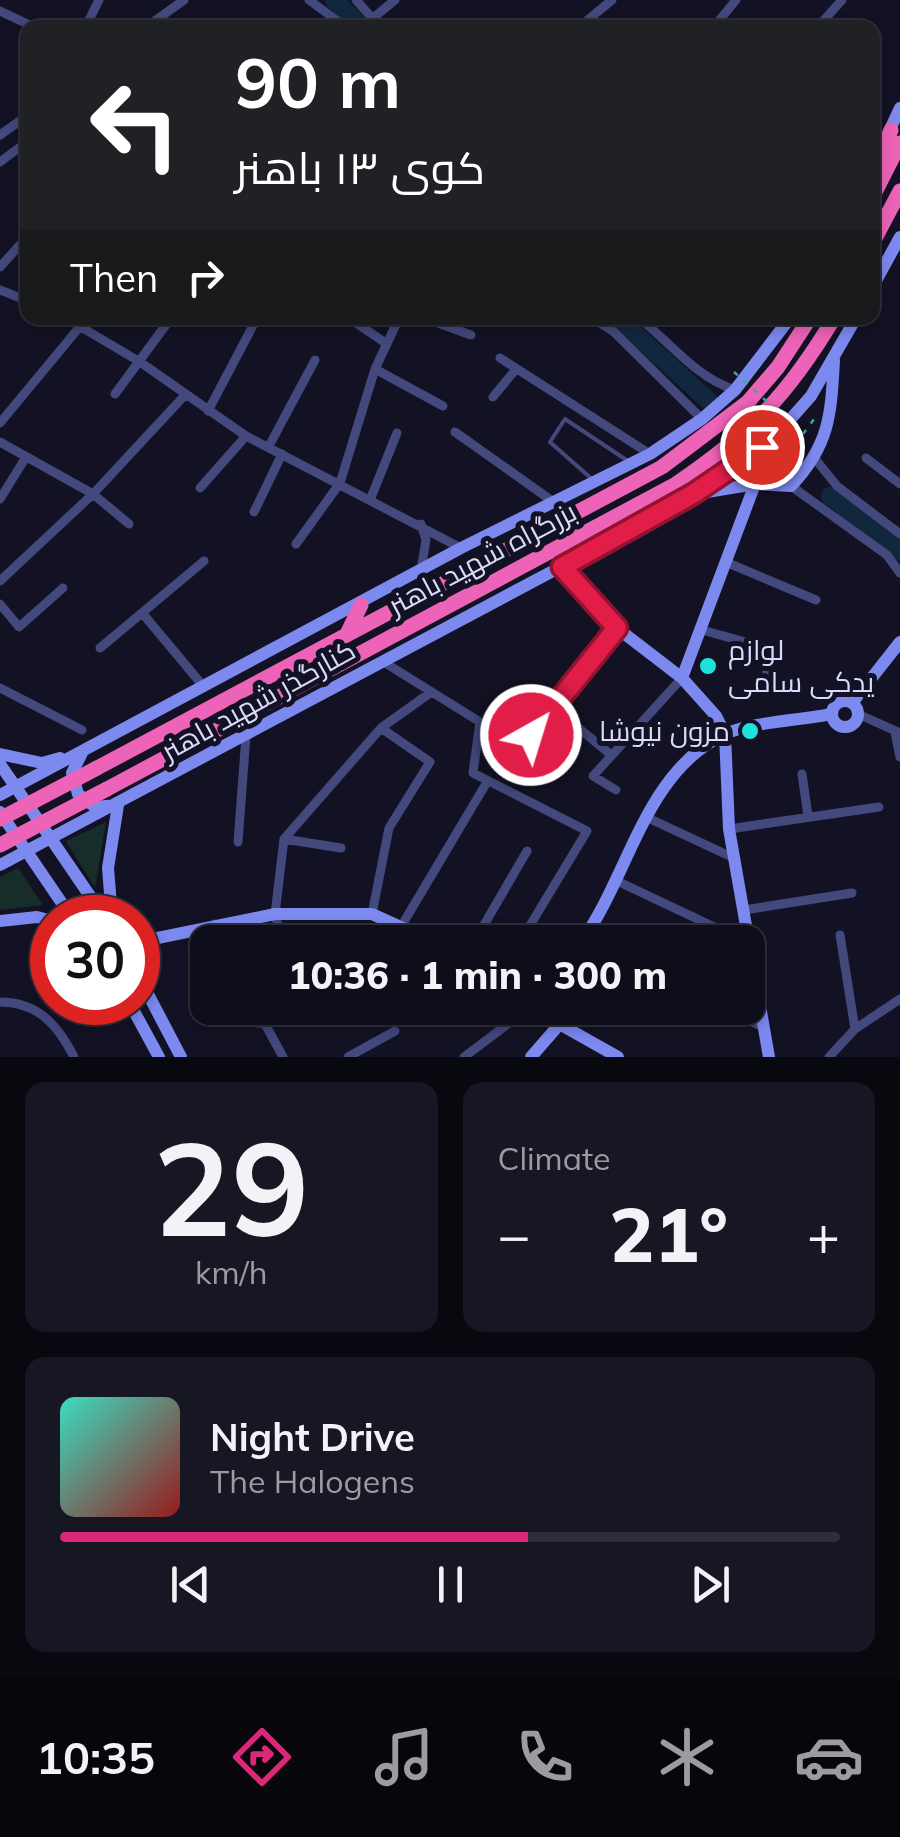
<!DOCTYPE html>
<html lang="en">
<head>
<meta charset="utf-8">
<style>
	:root { --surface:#0e0e1b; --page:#171724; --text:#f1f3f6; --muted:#9b9ca3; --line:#2e2e3a; --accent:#db2777 }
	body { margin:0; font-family:Mulish,Cairo,sans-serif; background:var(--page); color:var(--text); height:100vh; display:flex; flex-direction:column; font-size:38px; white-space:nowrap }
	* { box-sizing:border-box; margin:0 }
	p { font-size:32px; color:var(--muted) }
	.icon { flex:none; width:55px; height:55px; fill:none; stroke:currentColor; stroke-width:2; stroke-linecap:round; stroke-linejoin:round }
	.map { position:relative; height:1057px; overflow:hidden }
	.side { display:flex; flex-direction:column; gap:25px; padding:25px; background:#08080f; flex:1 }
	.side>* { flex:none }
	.guide { position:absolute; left:20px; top:20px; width:860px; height:305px; border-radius:20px; box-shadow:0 5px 15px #0003,0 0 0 2px var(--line); background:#202124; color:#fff; overflow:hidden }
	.speed { position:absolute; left:30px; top:895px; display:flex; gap:20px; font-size:50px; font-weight:700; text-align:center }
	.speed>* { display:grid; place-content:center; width:130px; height:130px; border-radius:50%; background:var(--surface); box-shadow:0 5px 15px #0003,0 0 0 2px var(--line); line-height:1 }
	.speed .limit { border:15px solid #d22; background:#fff; color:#111 }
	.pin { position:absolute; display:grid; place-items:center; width:85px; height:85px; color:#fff; margin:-42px; border:5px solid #fff; border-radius:50%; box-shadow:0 2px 10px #0007 }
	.me { position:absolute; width:110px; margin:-55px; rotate:39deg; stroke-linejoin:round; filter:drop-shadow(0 0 8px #0008) }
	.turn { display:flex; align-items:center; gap:35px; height:210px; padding:0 50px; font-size:45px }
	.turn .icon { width:130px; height:130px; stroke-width:2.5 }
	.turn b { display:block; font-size:70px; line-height:85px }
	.then { display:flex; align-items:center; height:95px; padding:0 50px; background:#0003; gap:20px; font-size:38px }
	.big { font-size:75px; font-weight:800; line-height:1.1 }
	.side .tile { flex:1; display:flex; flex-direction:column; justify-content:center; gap:15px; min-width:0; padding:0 35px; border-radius:20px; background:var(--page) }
	.side .dial { align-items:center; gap:0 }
	.dial b { font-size:130px; line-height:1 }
	.song { display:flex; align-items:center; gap:30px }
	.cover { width:120px; height:120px; border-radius:15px; background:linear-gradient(135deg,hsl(170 70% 55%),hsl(0 70% 35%)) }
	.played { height:10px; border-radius:5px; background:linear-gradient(90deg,var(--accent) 60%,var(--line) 60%) }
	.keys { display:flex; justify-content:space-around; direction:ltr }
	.heat { display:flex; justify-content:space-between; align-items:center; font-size:55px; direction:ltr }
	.side .tiles { flex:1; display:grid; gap:25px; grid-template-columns:1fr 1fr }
	.tile:last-child { grid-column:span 2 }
	.trip { position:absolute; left:190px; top:925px; width:575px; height:100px; border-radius:20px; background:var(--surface); box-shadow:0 5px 15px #0003,0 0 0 2px var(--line); font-weight:800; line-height:100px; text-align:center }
	.tabs { display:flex; height:160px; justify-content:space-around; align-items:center; background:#06060b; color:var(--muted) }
	.tabs .icon { width:70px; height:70px }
	.tabs .selected { color:var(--accent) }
	.tabs b { font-size:45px; color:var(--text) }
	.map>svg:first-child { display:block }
	.green { fill:#162d29 }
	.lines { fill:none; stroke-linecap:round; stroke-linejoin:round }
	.river { stroke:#11273e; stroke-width:18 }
	.path { stroke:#3eaa95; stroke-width:2.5; stroke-dasharray:5 8; stroke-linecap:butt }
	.lane { stroke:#43487d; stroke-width:4 }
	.street { stroke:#43487d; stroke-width:9 }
	.secondary { stroke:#7c89ef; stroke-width:12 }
	.highway { stroke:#ec63b7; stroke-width:15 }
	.path-bridge { stroke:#3eaa95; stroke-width:2.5; stroke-dasharray:5 8; stroke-linecap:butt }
	.highway-bridge { stroke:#ec63b7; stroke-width:15 }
	.route-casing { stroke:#92132f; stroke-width:25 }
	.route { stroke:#e11d48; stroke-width:18 }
	.poi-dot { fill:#1de3dc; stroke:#131224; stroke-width:4 }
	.labels { text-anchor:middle; stroke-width:10; stroke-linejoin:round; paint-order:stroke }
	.street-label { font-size:28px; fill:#dadafa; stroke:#131224 }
	.poi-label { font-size:28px; fill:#dadafa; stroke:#131224; text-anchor:start }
</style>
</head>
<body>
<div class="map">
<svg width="900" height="1057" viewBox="0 0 900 1057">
	<rect width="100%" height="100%" fill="#131224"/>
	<!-- green -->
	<path class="green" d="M106,822l-11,66 -29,-47z
		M18,868l25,37 -43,5v-33z"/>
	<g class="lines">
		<!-- river -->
		<path class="river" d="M334,0l29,28
			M618,318l95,87
			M830,496l70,55"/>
		<!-- path -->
		<path class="path" d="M803,434l12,-16"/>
		<!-- lane -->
		<path class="lane" d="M593,480l-43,-38 15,-23 63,42"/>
		<!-- street -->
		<path class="street" d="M309,0l38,28
			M356,0l25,28
			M0,11l36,17
			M373,18l22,-18
			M584,23l28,-23
			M85,28l14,-28
			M145,28l39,-28
			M713,28l23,-28
			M817,28l25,-28
			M0,135l28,-20
			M0,162l28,-21
			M0,267l28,-31
			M0,290l28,11
			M66,318l74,44 106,74 215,112
			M349,318l38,26
			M424,318l47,17
			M592,318l22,14 89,88
			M639,318c32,25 56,59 96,72
			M500,358l150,96
			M375,369l68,37
			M115,394l56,-76
			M493,397l23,-28
			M208,411l49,-93
			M0,423l87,-105
			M455,432l100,71
			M0,442l93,52 36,30
			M269,446l46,-86
			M866,458l34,26
			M816,460l21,26 63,48
			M791,486l96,69 13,18
			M200,488l46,-52
			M0,499l26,-42
			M370,500l27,-67
			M254,512l28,-58
			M296,544l44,-61 35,-114 24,-51
			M728,563l88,37
			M421,570l5,-30 -5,-16
			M0,581l93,-87 93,-100
			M0,604l19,23 44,-39
			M143,614l61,73
			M702,630l72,20 -9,28
			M100,648l104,-87
			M382,661l98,61 -7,51 114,58 -67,111
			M0,688l82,42
			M553,707l57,47
			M858,714l42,19
			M895,732l5,25
			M531,735l86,-107
			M802,774l6,42
			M616,790l-23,-14 89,-98
			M646,817l90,42
			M729,829l150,-22
			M284,839l97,-111
			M284,839l57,9
			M238,842l8,-106
			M617,881l129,61
			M744,910l108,-17
			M372,914l17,-86 41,-66 -49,-34 49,-35
			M215,924l3,18
			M402,925l85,-143
			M481,929l29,13
			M840,935l15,94
			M282,942l-7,-28 9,-75
			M474,942l53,-91
			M0,1002c38,0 58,23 74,55
			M723,1008l40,19
			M224,1018l41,6 18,33
			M265,1024l31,-16
			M348,1057l47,-26
			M464,1057l65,-49
			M829,1057l26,-28 45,-30"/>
		<!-- secondary -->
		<path class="secondary" d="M886,138l14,-30
			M872,288l28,-51
			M701,493l54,-9 36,2c39,-41 40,-72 43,-126
			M562,567l55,61 65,50 34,38 9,18 4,95 40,228
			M682,678l73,-194
			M832 714a13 13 0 1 1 26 0a13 13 0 1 1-26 0Z
			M852,703l48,-61
			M82,753l-10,20 6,21 17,13 23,-2 -10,63 4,50
			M0,754l42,9 18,-5
			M0,764l105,154
			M0,795l461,-247 189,-94 52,-35 33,-29 55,-72
			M0,812l72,106
			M0,865l568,-302 175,-100 37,-32 31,-35 45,-78
			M0,921l37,-4 15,4
			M138,942l137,-28h97l62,28
			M581,942c48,-65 63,-170 144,-208 26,-12 77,-14 107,-20
			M138,975l43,82
			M129,1002l30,55
			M531,1008l87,49
			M531,1057l27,-31"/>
		<!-- highway -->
		<path class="highway" d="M872,178l19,-48
			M872,198l28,-55
			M872,244l28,-53
			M347,634l14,-29
			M97,768l565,-301 86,-65 30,-35 32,-49
			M107,789l569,-305c75,-51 112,-89 158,-166"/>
		<!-- path-bridge -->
		<path class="path-bridge" d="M734,372l69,62"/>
		<!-- highway-bridge -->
		<path class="highway-bridge" d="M0,819l97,-51
			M0,845l107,-56"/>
	</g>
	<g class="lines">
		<defs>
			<path id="route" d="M531,735l86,-107 -55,-61 131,-73 69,-47"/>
		</defs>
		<!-- route casing -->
		<use href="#route" class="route-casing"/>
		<!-- route -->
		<use href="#route" class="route"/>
	</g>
	<!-- markers -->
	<g class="poi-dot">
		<circle cx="708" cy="666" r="10"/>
		<circle cx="750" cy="731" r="10"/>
	</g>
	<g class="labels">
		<!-- street labels -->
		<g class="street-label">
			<text transform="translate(482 558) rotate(-28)" y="10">بزرگراه شهید باهنر</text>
			<text transform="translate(258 700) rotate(-29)" y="10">کنارگذر شهید باهنر</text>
		</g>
		<!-- poi labels -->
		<g class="poi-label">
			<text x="728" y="660">لوازم<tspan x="728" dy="32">یدکی سامی</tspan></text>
			<text x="730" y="741" text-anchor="end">مزون نیوشا</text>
		</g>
	</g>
</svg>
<div class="speed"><div class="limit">30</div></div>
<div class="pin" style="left:762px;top:447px;background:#d93025"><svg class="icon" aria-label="arrive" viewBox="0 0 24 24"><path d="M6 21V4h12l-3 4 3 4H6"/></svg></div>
<svg class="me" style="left:531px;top:735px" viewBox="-20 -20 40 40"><circle r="17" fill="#e11d48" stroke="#fff" stroke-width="3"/><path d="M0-11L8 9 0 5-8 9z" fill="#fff"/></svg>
<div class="trip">10:36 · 1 min · 300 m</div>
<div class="guide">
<div class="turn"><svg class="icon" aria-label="left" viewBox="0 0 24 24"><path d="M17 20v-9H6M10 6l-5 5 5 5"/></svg><div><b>90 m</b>کوی ۱۳ باهنر</div></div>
<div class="then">Then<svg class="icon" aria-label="right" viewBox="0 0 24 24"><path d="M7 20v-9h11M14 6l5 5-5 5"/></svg></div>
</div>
</div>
<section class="side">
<div class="tiles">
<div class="tile dial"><b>29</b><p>km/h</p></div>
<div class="tile"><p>Climate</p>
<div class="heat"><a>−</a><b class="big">21°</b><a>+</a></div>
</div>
<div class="tile">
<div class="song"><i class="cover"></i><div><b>Night Drive</b><p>The Halogens</p></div></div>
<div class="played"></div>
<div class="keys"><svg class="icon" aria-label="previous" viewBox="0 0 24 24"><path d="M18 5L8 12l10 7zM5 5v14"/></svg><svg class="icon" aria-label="pause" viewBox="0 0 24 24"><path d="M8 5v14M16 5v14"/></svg><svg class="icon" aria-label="next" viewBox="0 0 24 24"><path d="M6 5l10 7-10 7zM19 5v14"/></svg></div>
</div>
</div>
</section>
<nav class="tabs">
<b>10:35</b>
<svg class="icon selected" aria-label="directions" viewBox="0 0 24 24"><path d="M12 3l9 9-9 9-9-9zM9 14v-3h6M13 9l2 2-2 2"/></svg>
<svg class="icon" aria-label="music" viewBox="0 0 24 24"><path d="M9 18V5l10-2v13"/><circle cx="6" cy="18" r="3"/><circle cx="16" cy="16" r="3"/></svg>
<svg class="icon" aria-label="phone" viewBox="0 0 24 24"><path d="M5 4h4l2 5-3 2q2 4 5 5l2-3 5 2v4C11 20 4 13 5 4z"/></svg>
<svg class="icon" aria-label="climate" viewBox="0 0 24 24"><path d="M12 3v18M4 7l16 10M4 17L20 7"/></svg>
<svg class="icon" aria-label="car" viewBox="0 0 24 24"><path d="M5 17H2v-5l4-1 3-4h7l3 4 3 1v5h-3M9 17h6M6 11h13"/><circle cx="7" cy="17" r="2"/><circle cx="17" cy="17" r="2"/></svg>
</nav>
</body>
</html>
